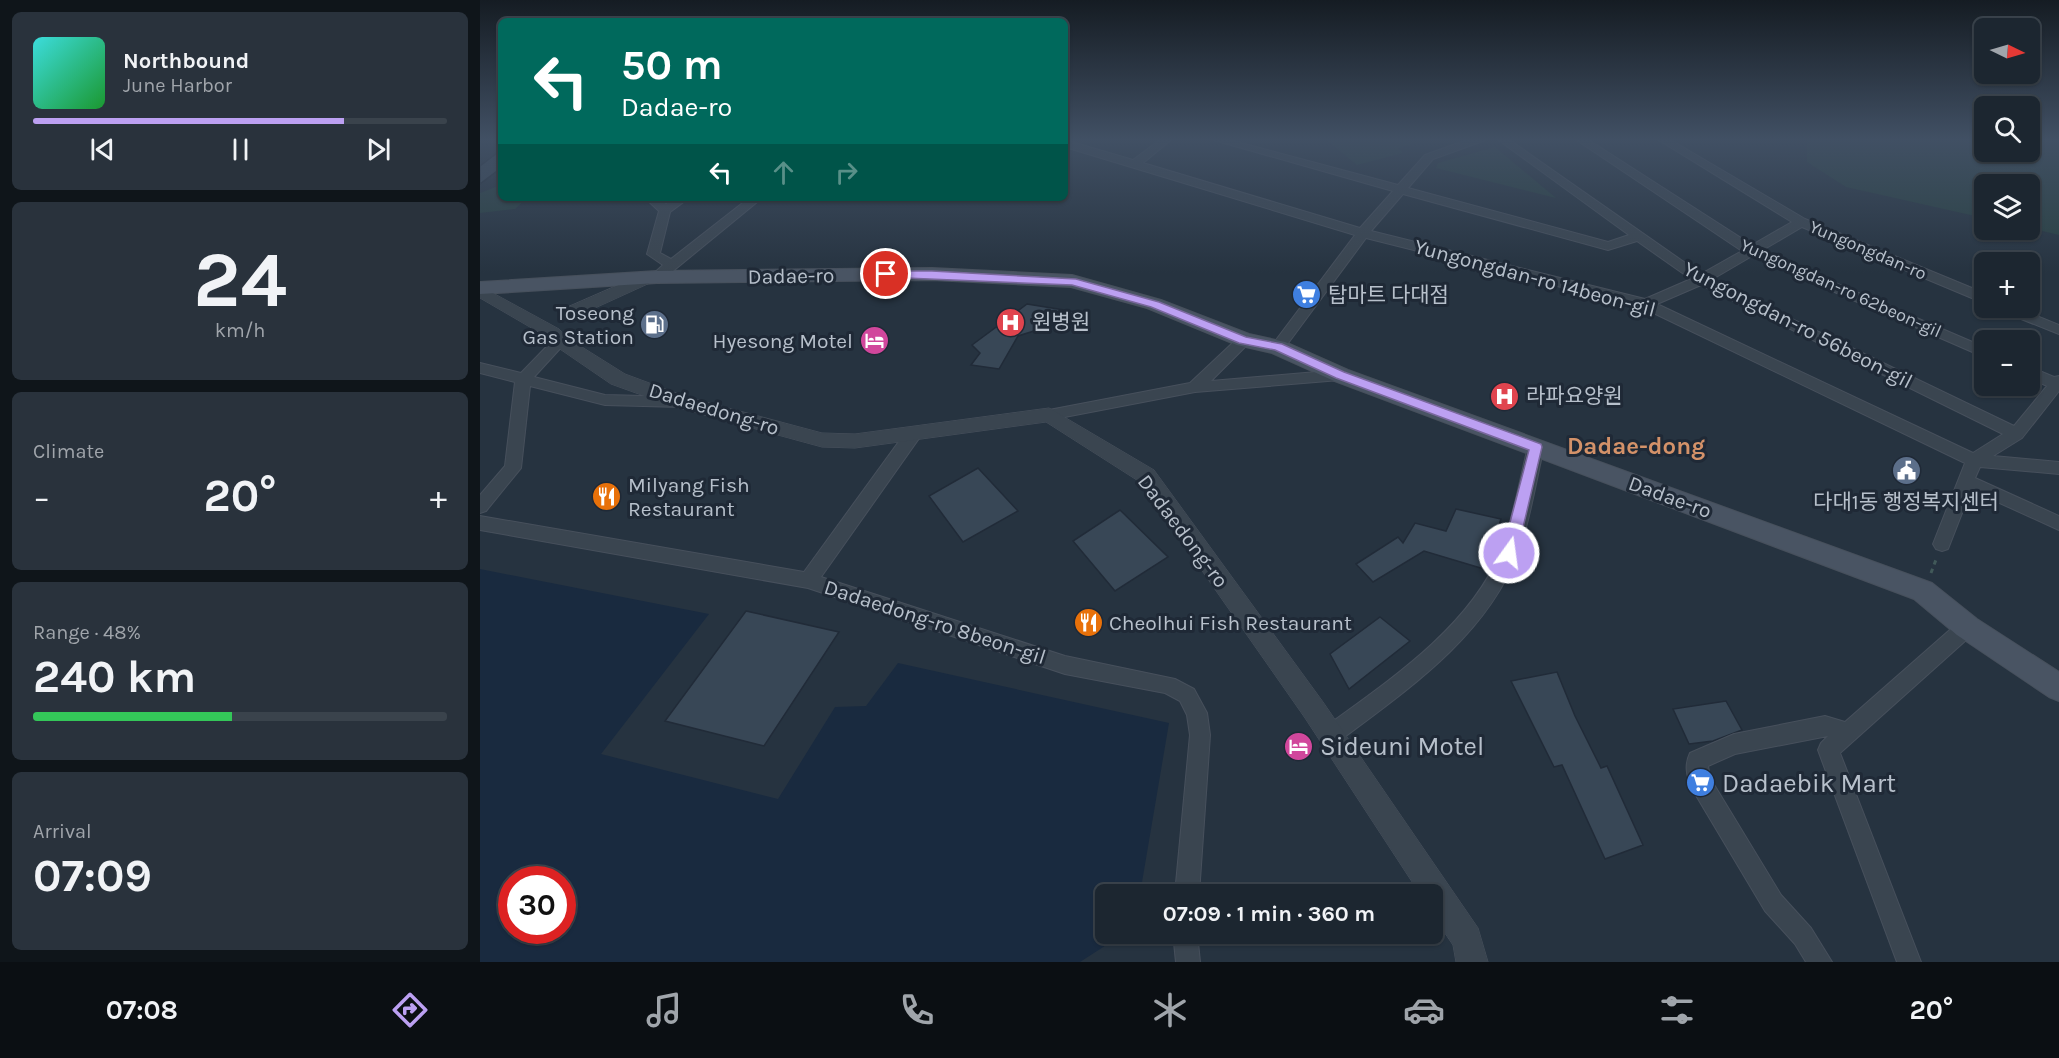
<!DOCTYPE html>
<html lang="en">
<head>
<meta charset="utf-8">
<style>
	:root { --surface:#1c2630; --page:#29323c; --text:#f1f3f6; --muted:#a0a5ab; --line:#3a434c; --accent:#bca0f2 }
	body { margin:0; font-family:Karla,"Noto Sans KR",sans-serif; background:var(--page); color:var(--text); height:100vh; display:flex; flex-direction:column; font-size:22px; white-space:nowrap }
	* { box-sizing:border-box; margin:0 }
	p { font-size:20px; color:var(--muted) }
	.icon { flex:none; width:33px; height:33px; fill:none; stroke:currentColor; stroke-width:2; stroke-linecap:round; stroke-linejoin:round }
	.map { position:relative; flex:1; overflow:hidden }
	.sheet { display:flex; flex-direction:column; gap:12px; padding:12px; background:#0f151a; width:480px }
	.sheet>* { flex:none }
	.banner { position:absolute; left:18px; top:18px; width:570px; height:183px; border-radius:9px; box-shadow:0 2px 4px #0004,0 0 0 2px var(--line); background:#00695c; color:#fff; overflow:hidden }
	.needle { width:39px; rotate:95deg }
	.tools { position:absolute; left:1494px; top:18px; display:grid; gap:12px }
	.tools a { display:grid; place-items:center; width:66px; height:66px; border-radius:9px; background:var(--surface); box-shadow:0 2px 4px #0004,0 0 0 2px var(--line); font-size:30px }
	.speed { position:absolute; left:18px; top:866px; display:flex; gap:12px; font-size:30px; font-weight:700; text-align:center }
	.speed>* { display:grid; place-content:center; width:78px; height:78px; border-radius:50%; background:var(--surface); box-shadow:0 2px 4px #0004,0 0 0 2px var(--line); line-height:1 }
	.speed .limit { border:9px solid #d22; background:#fff; color:#111 }
	.pin { position:absolute; display:grid; place-items:center; width:51px; height:51px; color:#fff; margin:-26px; border:3px solid #fff; border-radius:50%; box-shadow:0 2px 6px #0007 }
	.me { position:absolute; width:66px; margin:-33px; rotate:14deg; stroke-linejoin:round; filter:drop-shadow(0 0 4px #0008) }
	.turn { display:flex; align-items:center; gap:21px; height:126px; padding:0 24px; font-size:27px }
	.turn .icon { width:78px; height:78px; stroke-width:2.5 }
	.turn b { display:block; font-size:42px; line-height:51px }
	.lanes { display:flex; align-items:center; height:57px; padding:0 24px; background:#0003; justify-content:center; gap:30px; direction:ltr }
	.lanes .off { opacity:.35 }
	.big { font-size:45px; font-weight:700; line-height:1.1 }
	.sheet .widget { flex:1; display:flex; flex-direction:column; justify-content:center; gap:9px; min-width:0; padding:0 21px; border-radius:9px; background:var(--page) }
	.sheet .dial { align-items:center; gap:0 }
	.dial b { font-size:78px; line-height:1 }
	.song { display:flex; align-items:center; gap:18px }
	.cover { width:72px; height:72px; border-radius:9px; background:linear-gradient(135deg,hsl(180 70% 55%),hsl(130 70% 35%)) }
	.played { height:6px; border-radius:3px; background:linear-gradient(90deg,var(--accent) 75%,var(--line) 75%) }
	.keys { display:flex; justify-content:space-around; direction:ltr }
	.heat { display:flex; justify-content:space-between; align-items:center; font-size:33px; direction:ltr }
	.charge { height:9px; border-radius:4px; background:linear-gradient(90deg,#34c759 48%,var(--line) 0) }
	.trip { position:absolute; left:615px; top:884px; width:348px; height:60px; border-radius:9px; background:var(--surface); box-shadow:0 2px 4px #0004,0 0 0 2px var(--line); font-weight:700; line-height:60px; text-align:center }
	.dock { display:flex; height:96px; justify-content:space-around; align-items:center; background:#0b0f13; color:var(--muted) }
	.dock .icon { width:42px; height:42px }
	.dock .current { color:var(--accent) }
	.dock b { font-size:27px; color:var(--text) }
	main { display:flex; flex:1; min-height:0 }
	.map>svg:first-child { display:block }
	.green { fill:#284041 }
	.water { fill:#192a3f; fill-rule:evenodd }
	.building { fill:#384756; stroke:#212b38; stroke-width:1.5 }
	.lines { fill:none; stroke-linecap:round; stroke-linejoin:round }
	.minor-casing { stroke:#47505c; stroke-width:2 }
	.tertiary-casing { stroke:#47505c; stroke-width:1 }
	.secondary-casing { stroke:#47505c; stroke-width:2 }
	.path { stroke:#415959; stroke-width:3; stroke-dasharray:4.5 4.5; stroke-linecap:butt }
	.minor { fill:#3a4550; fill-rule:evenodd }
	.tertiary { fill:#3a4550; fill-rule:evenodd }
	.secondary { fill:#495463; fill-rule:evenodd }
	.route { fill:#bca0f2; stroke:#7a689d; stroke-width:1.5 }
	.labels { text-anchor:middle; stroke-width:6; stroke-linejoin:round; paint-order:stroke }
	.far-street-label { font-size:18px; fill:#b7c0cb; stroke:#1f2936 }
	.street-label { font-size:21px; fill:#b7c0cb; stroke:#1f2936 }
	.poi-label { font-size:21px; fill:#b7c0cb; stroke:#1f2936; text-anchor:start }
	.quarter-label { font-size:24px; font-weight:bold; fill:#d49269; stroke:#1f2936 }
	.near-poi-label { font-size:26px; fill:#b7c0cb; stroke:#1f2936; text-anchor:start }
</style>
</head>
<body>
<main>
<section class="sheet">
<div class="widget">
<div class="song"><i class="cover"></i><div><b>Northbound</b><p>June Harbor</p></div></div>
<div class="played"></div>
<div class="keys"><svg class="icon" aria-label="previous" viewBox="0 0 24 24"><path d="M18 5L8 12l10 7zM5 5v14"/></svg><svg class="icon" aria-label="pause" viewBox="0 0 24 24"><path d="M8 5v14M16 5v14"/></svg><svg class="icon" aria-label="next" viewBox="0 0 24 24"><path d="M6 5l10 7-10 7zM19 5v14"/></svg></div>
</div>
<div class="widget dial"><b>24</b><p>km/h</p></div>
<div class="widget"><p>Climate</p>
<div class="heat"><a>−</a><b class="big">20°</b><a>+</a></div>
</div>
<div class="widget"><p>Range · 48%</p><b class="big">240 km</b><div class="charge"></div></div>
<div class="widget"><p>Arrival</p><b class="big">07:09</b></div>
</section>
<div class="map">
<svg width="1579" height="962" viewBox="0 0 1579 962">
	<rect width="100%" height="100%" fill="#263340"/>
	<!-- green -->
	<path class="green" d="M845,139h81l7,5 -15,4 5,5 -46,12z
		M1327,139h177v13h46v-13h29v96l-29,-7v-44h-46v34l-138,-31 -39,-25z
		M1015,147l61,51 -120,-30 2,-5z
		M21,185v13h26l-12,11 -35,4v-20z"/>
	<!-- water -->
	<path class="water" d="M0,569l229,45 -108,140 177,45 57,-92 31,-1 32,-43 271,60 -29,171h-34v39h19l-45,29h-600zM32,879h50v51h-50z"/>
	<!-- building -->
	<path class="building" d="M21,150v18l-21,16v-18z
		M547,304l62,10 -71,22 -19,33 -28,-4 9,-12 -8,-8z
		M498,468l40,43 -55,31 -34,-46z
		M976,509l45,10 -17,50 -60,-18 -51,31 -17,-18 42,-27 5,6 12,-20 31,8z
		M640,510l48,47 -53,34 -42,-50z
		M266,611l93,21 -75,114 -99,-25z
		M900,617l30,24 -61,48 -19,-35z
		M1077,672l18,44 26,52 6,-2 36,79 -38,14 -43,-94 -8,2 -43,-86z
		M1246,701l16,29 -29,11 -24,3 -16,-35z"/>
	<g class="lines">
		<defs>
			<path id="minor" d="M681,139h11l-29,24 217,65 33,-37 -183,-52h16l172,46 27,-30 45,-16h14l-1,2 -50,18 -25,29 200,54 21,-7 -132,-96h11l193,135 41,-23 -167,-112h12l165,106 40,-23 -135,-83h12l136,80 179,74v9l-5,-1 -177,-74 -41,24 223,96v10l-232,-101 -41,24 303,146 33,-40 -17,-8v-11l24,10 5,-1v15l-37,47 -29,18 66,6v12l-79,-7 -5,11 84,38v14l-88,-40 -23,59 -6,2 -6,-2 -3,-5 32,-81 -324,-156 -275,-69 -83,112h-10l-2,-3 2,-3 82,-109 -290,-88v-7l68,20zM923,194l205,56 29,-9 54,38 -46,20 -274,-68zM1221,285l302,149 -30,19 -316,-149z
				M165,198h13l8,6 9,-6h14l-19,14 -10,41 11,6 78,-61h13l-100,82 -5,1 -7,-4 13,-12 -16,-11 12,-43z
				M1519,308h18l42,17v9l-58,-23z
				M764,335l5,2 2,3 -2,3 -38,38 129,-11 7,5 -7,5 -145,12 -146,28 -5,-1 -3,-4 3,-4 5,-1 141,-27 49,-46z
				M80,336l7,5 -33,36 71,18 77,2 8,5 -8,5 -77,-2 -75,-19 -9,82 -35,43 -6,2v-18l25,-29 10,-84 -35,-9v-10l41,10 34,-35z
				M434,427l6,2 2,4 -2,4 -99,140 244,79 110,23 19,10 13,24 3,22 -11,159h-24l15,-159 -3,-20 -7,-14 -15,-8 -100,-19 -257,-86 -328,-58v-14l324,56 104,-143z
				M1056,441l6,2 2,4c-8,33 -14,75 -26,106 -32,84 -111,137 -180,189l-7,3 -7,-3 -3,-7 3,-7c63,-46 145,-100 176,-175 12,-29 20,-74 28,-106l2,-4z
				M1487,619l7,2 2,6 -2,6 -134,120 81,209h-24l-79,-212 3,-7 7,-7 -93,18 -27,12 2,12 71,117 30,33 21,34h-26l-11,-18 -30,-33 -71,-119c-6,-13 -11,-24 -4,-39l44,-19 91,-18 20,6 115,-101z
				M693,933h24l3,29h-24z"/>
			<path id="tertiary" d="M166,273l8,5 -2,4 -79,36h-12l-3,-4 3,-4z
				M0,286l79,43 7,8 59,37 62,23 135,36 33,1 194,-26 105,62 169,232 155,226 10,34h-32l-3,-17 -21,-31v-20h-12l-115,-176 -165,-236 -94,-60 -191,26 -33,-1 -147,-40 -64,-23 -57,-39 -7,-8 -67,-39z"/>
			<path id="secondary" d="M452,268l140,7 89,25 88,34 36,8 63,28 584,213 45,36 82,53v29l-10,-4 -92,-62 -43,-36 -582,-219 -60,-27 -35,-8 -90,-37 -76,-21 -139,-7 -275,3 -177,11v-12l177,-11z"/>
		</defs>
		<!-- minor casing -->
		<use href="#minor" class="minor-casing"/>
		<!-- tertiary casing -->
		<use href="#tertiary" class="tertiary-casing"/>
		<!-- secondary casing -->
		<use href="#secondary" class="secondary-casing"/>
		<!-- path -->
		<path class="path" d="M1451,573l6,-16"/>
		<!-- minor -->
		<use href="#minor" class="minor"/>
		<!-- tertiary -->
		<use href="#tertiary" class="tertiary"/>
		<!-- secondary -->
		<use href="#secondary" class="secondary"/>
	</g>
	<!-- sky -->
	<linearGradient id="sky" x2="0" y2="1"><stop stop-color="#151c23"/><stop offset="0.51" stop-color="#415064"/><stop offset="1" stop-color="#415064" stop-opacity="0"/></linearGradient>
	<rect width="1579" height="273" fill="url(#sky)"/>
	<!-- route -->
	<path class="route" d="M406,271h46l144,8 83,23 87,35 36,7 62,28 197,72 1,3 -25,106 -2,4h-11l-2,-4 27,-103 -193,-72 -61,-28 -36,-7 -88,-36 -79,-22 -190,-8 -1,-3z"/>
	<!-- icons -->
	<defs>
		<symbol id="supermarket-disc" viewBox="-11 -11 22 22"><circle r="9.5" fill="#3f7fe0" stroke="#1f2936"/><path d="M-6-5.5h2.5l.6 2H6L4.5 2H-2.5L-4.4-4H-6ZM-1.5 3.2a1.3 1.3 0 1 0 .1 0ZM3 3.2a1.3 1.3 0 1 0 .1 0Z" fill="#fff"/></symbol>
		<symbol id="hospital-disc" viewBox="-11 -11 22 22"><circle r="9.5" fill="#e0444e" stroke="#1f2936"/><path d="M-5-5h3v3.5h4V-5h3V5h-3V1.5h-4V5h-3Z" fill="#fff"/></symbol>
		<symbol id="fuel-disc" viewBox="-11 -11 22 22"><circle r="9.5" fill="#5c6f8a" stroke="#1f2936"/><path d="M-5.5-6h7V0h2V4h1.3V-2.5L3-4.5l.8-.8L6-3V5H2.5V1h-1V6h-7ZM-4.2-4.7v3.2H.2V-4.7Z" fill="#fff"/></symbol>
		<symbol id="hotel-disc" viewBox="-11 -11 22 22"><circle r="9.5" fill="#d1479c" stroke="#1f2936"/><path d="M-6-4.5h1.5V1H6V5H4.5V3h-9V5H-6ZM-4 0a1.8 1.8 0 1 1 3.6 0ZM.5 0V-2.5h3Q6-2.5 6 0Z" fill="#fff"/></symbol>
		<symbol id="civic-disc" viewBox="-11 -11 22 22"><circle r="9.5" fill="#5c6f8a" stroke="#1f2936"/><path d="M-.6-6.5H3V-4.5H.6V-3L4-1V1h2V6H-6V1h2V-1L-.6-3ZM-1.2 2.5V6h2.4V2.5Z" fill="#fff"/></symbol>
		<symbol id="restaurant-disc" viewBox="-11 -11 22 22"><circle r="9.5" fill="#e8710a" stroke="#1f2936"/><path d="M-5-6h1v4h1v-4h1v4h1v-4h1v5L-1.5 .5V6h-2V.5L-5-1ZM5-6V6H3V1.5H1.5Q1.5-4 5-6Z" fill="#fff"/></symbol>
	</defs>
	<g fill-rule="evenodd">
		<use href="#supermarket-disc" x="810" y="278" width="33" height="33"/>
		<use href="#hospital-disc" x="514" y="306" width="33" height="33"/>
		<use href="#fuel-disc" x="158" y="308" width="33" height="33"/>
		<use href="#hotel-disc" x="378" y="324" width="33" height="33"/>
		<use href="#hospital-disc" x="1008" y="380" width="33" height="33"/>
		<use href="#civic-disc" x="1410" y="454" width="33" height="33"/>
		<use href="#restaurant-disc" x="110" y="480" width="33" height="33"/>
		<use href="#restaurant-disc" x="592" y="606" width="33" height="33"/>
		<use href="#hotel-disc" x="802" y="730" width="33" height="33"/>
		<use href="#supermarket-disc" x="1204" y="766" width="33" height="33"/>
	</g>
	<g class="labels">
		<!-- far-street labels -->
		<g class="far-street-label">
			<text transform="translate(1388 250) rotate(23)" y="6">Yungongdan-ro</text>
			<text transform="translate(1361 288) rotate(24)" y="6">Yungongdan-ro 62beon-gil</text>
		</g>
		<!-- street labels -->
		<g class="street-label">
			<text transform="translate(311 276) rotate(-1)" y="7">Dadae-ro</text>
			<text transform="translate(1055 278) rotate(15)" y="7">Yungongdan-ro 14beon-gil</text>
			<text transform="translate(1318 325) rotate(27)" y="7">Yungongdan-ro 56beon-gil</text>
			<text transform="translate(234 409) rotate(17)" y="7">Dadaedong-ro</text>
			<text transform="translate(1190 497) rotate(20)" y="7">Dadae-ro</text>
			<text transform="translate(703 531) rotate(53)" y="7">Dadaedong-ro</text>
			<text transform="translate(455 622) rotate(18)" y="7">Dadaedong-ro 8beon-gil</text>
		</g>
		<!-- poi labels -->
		<g class="poi-label">
			<text x="848" y="302">탑마트 다대점</text>
			<text x="154" y="320" text-anchor="end">Toseong<tspan x="154" dy="24">Gas Station</tspan></text>
			<text x="552" y="329">원병원</text>
			<text x="373" y="348" text-anchor="end">Hyesong Motel</text>
			<text x="1046" y="403">라파요양원</text>
			<text x="148" y="492">Milyang Fish<tspan x="148" dy="24">Restaurant</tspan></text>
			<text x="1426" y="509" text-anchor="middle">다대1동 행정복지센터</text>
			<text x="629" y="630">Cheolhui Fish Restaurant</text>
		</g>
		<!-- quarter labels -->
		<g class="quarter-label">
			<text x="1156" y="454">Dadae-dong</text>
		</g>
		<!-- near-poi labels -->
		<g class="near-poi-label">
			<text x="840" y="755">Sideuni Motel</text>
			<text x="1242" y="792">Dadaebik Mart</text>
		</g>
	</g>
</svg>
<div class="tools">
<a><svg class="needle" viewBox="-14 -14 28 28"><path d="M0-13l5 13h-10z" fill="#e53935"/><path d="M0 13l5-13h-10z" fill="#a0a5ab"/></svg></a>
<a><svg class="icon" aria-label="search" viewBox="0 0 24 24"><circle cx="10" cy="10" r="6"/><path d="M15 15l6 6"/></svg></a>
<a><svg class="icon" aria-label="layers" viewBox="0 0 24 24"><path d="M12 4l9 5-9 5-9-5zM3 14l9 5 9-5"/></svg></a>
<a>+</a>
<a>−</a>
</div>
<div class="speed"><div class="limit">30</div></div>
<div class="pin" style="left:406px;top:274px;background:#d93025"><svg class="icon" aria-label="arrive" viewBox="0 0 24 24"><path d="M6 21V4h12l-3 4 3 4H6"/></svg></div>
<svg class="me" style="left:1029px;top:553px" viewBox="-20 -20 40 40"><circle r="17" fill="#bca0f2" stroke="#fff" stroke-width="3"/><path d="M0-11L8 9 0 5-8 9z" fill="#fff"/></svg>
<div class="trip">07:09 · 1 min · 360 m</div>
<div class="banner">
<div class="turn"><svg class="icon" aria-label="left" viewBox="0 0 24 24"><path d="M17 20v-9H6M10 6l-5 5 5 5"/></svg><div><b>50 m</b>Dadae-ro</div></div>
<div class="lanes"><svg class="icon" aria-label="left" viewBox="0 0 24 24"><path d="M17 20v-9H6M10 6l-5 5 5 5"/></svg><svg class="icon off" aria-label="ahead" viewBox="0 0 24 24"><path d="M12 20V5M6 11l6-6 6 6"/></svg><svg class="icon off" aria-label="right" viewBox="0 0 24 24"><path d="M7 20v-9h11M14 6l5 5-5 5"/></svg></div>
</div>
</div>
</main>
<nav class="dock">
<b>07:08</b>
<svg class="icon current" aria-label="directions" viewBox="0 0 24 24"><path d="M12 3l9 9-9 9-9-9zM9 14v-3h6M13 9l2 2-2 2"/></svg>
<svg class="icon" aria-label="music" viewBox="0 0 24 24"><path d="M9 18V5l10-2v13"/><circle cx="6" cy="18" r="3"/><circle cx="16" cy="16" r="3"/></svg>
<svg class="icon" aria-label="phone" viewBox="0 0 24 24"><path d="M5 4h4l2 5-3 2q2 4 5 5l2-3 5 2v4C11 20 4 13 5 4z"/></svg>
<svg class="icon" aria-label="climate" viewBox="0 0 24 24"><path d="M12 3v18M4 7l16 10M4 17L20 7"/></svg>
<svg class="icon" aria-label="car" viewBox="0 0 24 24"><path d="M5 17H2v-5l4-1 3-4h7l3 4 3 1v5h-3M9 17h6M6 11h13"/><circle cx="7" cy="17" r="2"/><circle cx="17" cy="17" r="2"/></svg>
<svg class="icon" aria-label="filters" viewBox="0 0 24 24"><path d="M4 7h16M4 17h16"/><circle cx="9" cy="7" r="2"/><circle cx="15" cy="17" r="2"/></svg>
<b>20°</b>
</nav>
</body>
</html>
